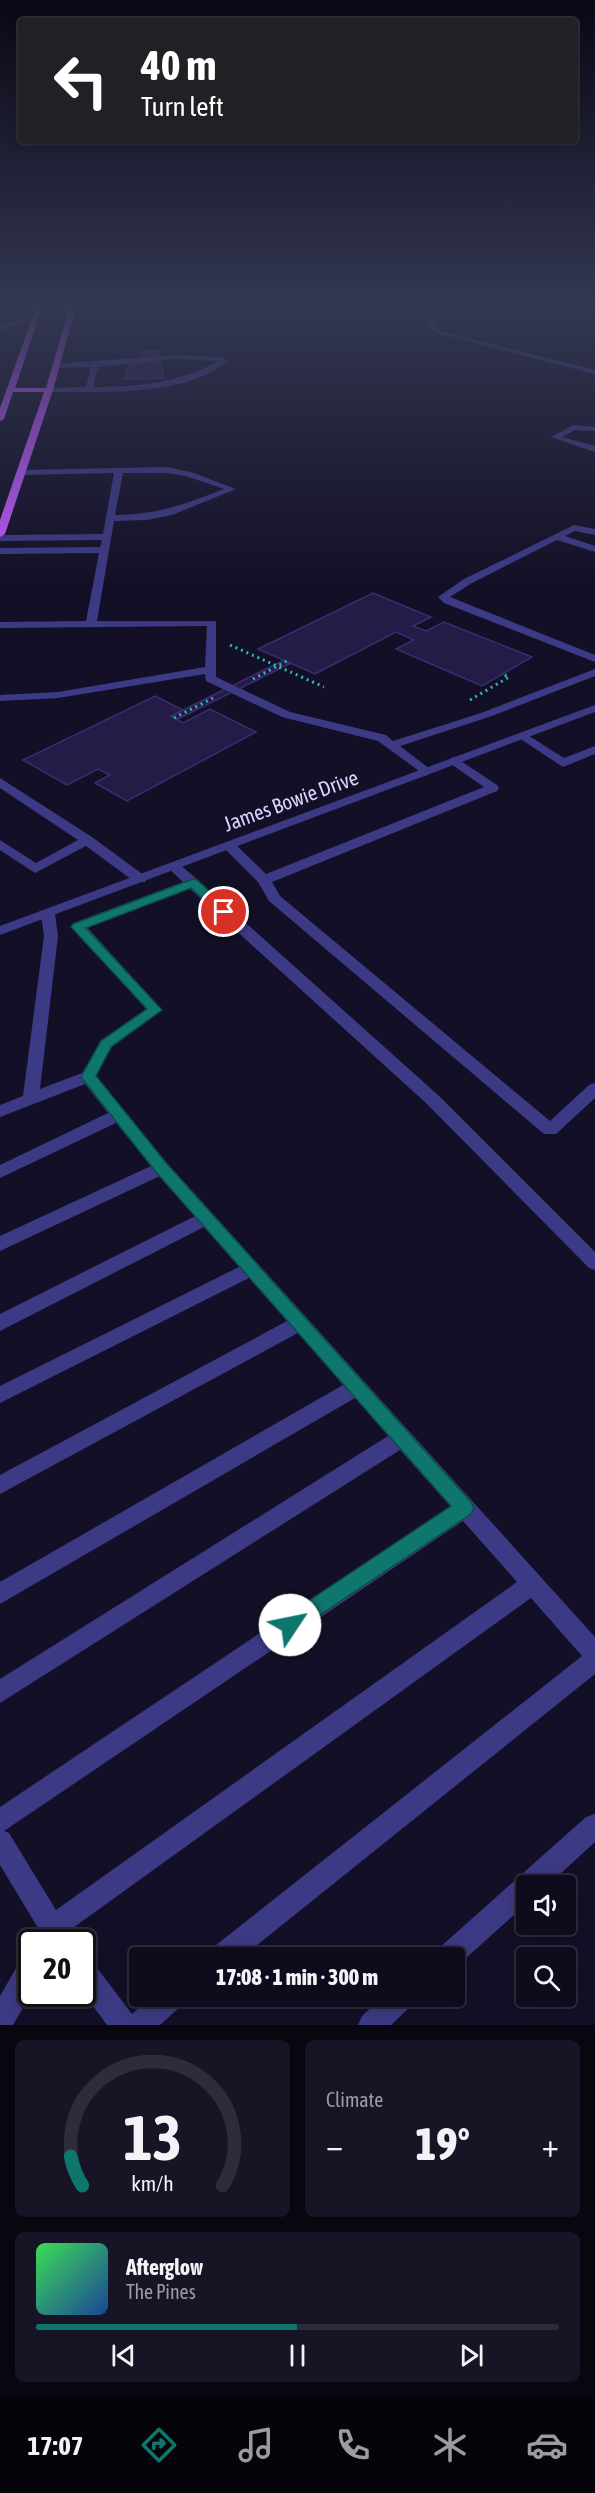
<!DOCTYPE html>
<html lang="en">
<head>
<meta charset="utf-8">
<style>
	:root { --surface:#0e0b1c; --page:#171425; --text:#f1f3f6; --muted:#9b9ba3; --line:#2e2b3b; --accent:#0f766e }
	body { margin:0; font-family:"Asap Condensed",sans-serif; background:var(--page); color:var(--text); height:100vh; display:flex; flex-direction:column; font-size:22px; white-space:nowrap }
	* { box-sizing:border-box; margin:0 }
	p { font-size:20px; color:var(--muted) }
	.icon { flex:none; width:33px; height:33px; fill:none; stroke:currentColor; stroke-width:2; stroke-linecap:round; stroke-linejoin:round }
	.map { position:relative; height:2025px; overflow:hidden }
	.side { display:flex; flex-direction:column; gap:15px; padding:15px; background:#08060f; flex:1 }
	.side>* { flex:none }
	.banner { position:absolute; left:18px; top:18px; width:560px; height:126px; border-radius:6px; box-shadow:0 3px 15px #0003,0 0 0 2px var(--line); background:#202124; color:#fff; overflow:hidden }
	.controls { position:absolute; left:516px; top:1875px; display:grid; gap:12px }
	.controls a { display:grid; place-items:center; width:60px; height:60px; border-radius:6px; background:var(--surface); box-shadow:0 3px 15px #0003,0 0 0 2px var(--line); font-size:30px }
	.speed { position:absolute; left:18px; top:1929px; display:flex; gap:12px; font-size:30px; font-weight:700; text-align:center }
	.speed>* { display:grid; place-content:center; width:78px; height:78px; border-radius:50%; background:var(--surface); box-shadow:0 3px 15px #0003,0 0 0 2px var(--line); line-height:1 }
	.speed .limit { border:3px solid #111; border-radius:9px; background:#fff; color:#111 }
	.pin { position:absolute; display:grid; place-items:center; width:51px; height:51px; color:#fff; margin:-26px; border:3px solid #fff; border-radius:50%; box-shadow:0 2px 6px #0007 }
	.me { position:absolute; width:66px; margin:-33px; rotate:56deg; stroke-linejoin:round; filter:drop-shadow(0 0 4px #0008) }
	.turn { display:flex; align-items:center; gap:21px; height:126px; padding:0 24px; font-size:27px }
	.turn .icon { width:78px; height:78px; stroke-width:2.5 }
	.turn b { display:block; font-size:42px; line-height:51px }
	.big { font-size:45px; font-weight:800; line-height:1.1 }
	.side .tile { flex:1; display:flex; flex-direction:column; justify-content:center; gap:9px; min-width:0; padding:0 21px; border-radius:9px; background:var(--page) }
	.side .dial { align-items:center; gap:0 }
	.dial svg { height:156px; overflow:visible; fill:none; stroke:var(--line); stroke-width:7; stroke-linecap:round; text-anchor:middle }
	.dial text { fill:var(--text); stroke:none }
	.song { display:flex; align-items:center; gap:18px }
	.cover { width:72px; height:72px; border-radius:9px; background:linear-gradient(135deg,hsl(130 70% 55%),hsl(220 70% 35%)) }
	.played { height:6px; border-radius:3px; background:linear-gradient(90deg,var(--accent) 50%,var(--line) 50%) }
	.keys { display:flex; justify-content:space-around; direction:ltr }
	.heat { display:flex; justify-content:space-between; align-items:center; font-size:33px; direction:ltr }
	.side .tiles { flex:1; display:grid; gap:15px; grid-template-columns:1fr 1fr }
	.tile:last-child { grid-column:span 2 }
	.trip { position:absolute; left:129px; top:1947px; width:336px; height:60px; border-radius:6px; background:var(--surface); box-shadow:0 3px 15px #0003,0 0 0 2px var(--line); font-weight:800; line-height:60px; text-align:center }
	.menu { display:flex; height:96px; justify-content:space-around; align-items:center; background:#06040b; color:var(--muted) }
	.menu .icon { width:42px; height:42px }
	.menu .selected { color:var(--accent) }
	.menu b { font-size:27px; color:var(--text) }
	.map>svg:first-child { display:block }
	.building { fill:#241b47; stroke:#3b2d73; stroke-width:1.5 }
	.lines { fill:none; stroke-linecap:round; stroke-linejoin:round }
	.path { stroke:#2fb8b0; stroke-width:3; stroke-dasharray:2 4; stroke-linecap:butt }
	.service { fill:#3d3a85; fill-rule:evenodd }
	.minor { fill:#3d3a85; fill-rule:evenodd }
	.tertiary { fill:#3d3a85; fill-rule:evenodd }
	.primary { fill:#c25bff; fill-rule:evenodd }
	.route { fill:#0f766e; stroke:#0a4d48; stroke-width:1.5 }
	.labels { text-anchor:middle; stroke-width:6; stroke-linejoin:round; paint-order:stroke }
	.street-label { font-size:21px; fill:#d9d4ff; stroke:#130f26 }
</style>
</head>
<body>
<div class="map">
<svg width="595" height="2025" viewBox="0 0 595 2025">
	<rect width="100%" height="100%" fill="#130f26"/>
	<!-- building -->
	<path class="building" d="M142,351h16l6,27 -40,1 4,-13 11,-2z
		M373,593l58,24 -18,9 13,5 18,-9 88,35 -50,29 -86,-37 18,-9 -18,-8 -81,42 -57,-25z
		M284,660l7,3 -113,56 -7,-3z
		M155,696l28,14 -12,6 12,7 27,-14 46,23 -129,69 -32,-18 15,-8 -12,-6 -31,16 -44,-25z"/>
	<g class="lines">
		<!-- path -->
		<path class="path" d="M230,645l94,42
			M253,679l34,-18
			M470,700l39,-23 -7,-3
			M174,718l39,-20"/>
		<!-- service -->
		<path class="service" d="M486,302h9l-63,22 9,7 154,39v4l-158,-41 -13,-10z
			M576,302l19,2v4l-18,-5z
			M174,355l48,2 6,4c-45,37 -125,30 -179,31l-4,-2 4,-2 37,-1 5,-20 -35,1 -3,-4zM174,359l45,2c-40,22 -81,26 -126,26l5,-20z
			M574,425l21,2v4l-20,-1 -13,7 33,9v6l-44,-15z
			M167,467l24,5 45,17 -64,26 -26,5 -32,1 -17,100h119v56l74,35 96,23 7,6 88,-28 114,-44v7l-106,41 -89,29 30,23 2,3 -6,4 -48,-35 -96,-24 -76,-36 -1,-7 -147,24 -58,3v-6l58,-3 147,-25 2,-41 -207,2v-6l86,-1 13,-68 -99,1v-6l100,-1 2,-7 -102,1v-6l103,-1 11,-61 -92,2 -3,-1v-4zM123,473h44l19,3 38,13c-42,16 -63,25 -109,26z
			M574,525l21,4v6l-20,-4 -10,5 30,10v6l-38,-12 -85,43 -22,14 145,58v7l-151,-59 -6,-6 26,-18z
			M523,732l41,26 31,-12v8l-32,13 -44,-29v-4z
			M455,757l42,28 2,3 -2,3 -225,91 8,14 270,225 39,-36 6,-2v15l-39,36h-12l-275,-233 -11,-19 -37,-37 7,-4 5,1 33,32 218,-87 -33,-23v-6z
			M0,778l92,59 53,39 2,3 -2,3h-10l-49,-36 -51,27 -35,-23v-10l36,23 42,-23 -78,-52z
			M173,862l5,1 20,17 240,215 157,157v18l-6,-2 -163,-165 -236,-214 -103,38 75,83 -50,37 -16,29 72,88 427,473v37l-354,284h-34l4,-9 371,-293 -51,-58 -461,332 6,12 -44,1 6,-15 -38,-63v-58l450,-301 -50,-56 -400,253v-24l388,-243 -33,-38 -355,206v-22l343,-197 -45,-52 -298,161v-19l287,-154 -38,-43 -249,125v-17l239,-119 -35,-40 -204,104v-17l195,-98 -35,-40 -160,75v-15l151,-70 -35,-43 -116,55v-13l108,-52 -23,-29 -85,33v-12l23,-9 21,-160 -3,-22 2,-3h10l2,3 3,22 -18,153 42,-16 19,-33 45,-31 -75,-83 2,-3 110,-41 -17,-16zM463,1521l54,61 -461,328 -47,-77 -5,-2z
			M595,1814v28l-48,44h-21v18l-70,63 -2,1v-10h-20l4,-9 148,-132z
			M32,1952v40l-19,33h-13v-29l23,-40z
			M82,1956l9,4 41,54 20,-18h34l-4,9 -22,20h-53l-25,-34z
			M383,1996h33l-4,9 -21,20h-33l4,-9z"/>
		<!-- minor -->
		<path class="minor" d="M219,302h10l32,10 -3,2z"/>
		<!-- tertiary -->
		<path class="tertiary" d="M85,302h9l-94,28v-4z
			M595,705v7l-595,223v-9z"/>
		<!-- primary -->
		<path class="primary" d="M38,302h6l-29,86h31l25,-86h6l-24,88 -48,144 -5,3v-17l44,-128h-31l-9,27 -4,2v-13z"/>
	</g>
	<!-- sky -->
	<linearGradient id="sky" x2="0" y2="1"><stop stop-color="#0a0815"/><stop offset="0.52" stop-color="#333752"/><stop offset="1" stop-color="#333752" stop-opacity="0"/></linearGradient>
	<rect width="595" height="585" fill="url(#sky)"/>
	<!-- route -->
	<path class="route" d="M193,879l4,1 32,29 1,3 -1,3h-9l-29,-27 -105,40 76,82 -51,37 -15,29 71,88 304,338 3,6 -3,6 -181,121 -7,-3 -3,-7 3,-7 168,-112 -295,-334 -75,-95 20,-36 46,-32 -76,-82 2,-3z"/>
	<g class="labels">
		<!-- street labels -->
		<g class="street-label">
			<text transform="translate(291 801) rotate(-20)" y="7">James Bowie Drive</text>
		</g>
	</g>
</svg>
<div class="controls">
<a><svg class="icon" aria-label="sound" viewBox="0 0 24 24"><path d="M4 9h4l5-4v14l-5-4H4zM17 9q2 3 0 6"/></svg></a>
<a><svg class="icon" aria-label="search" viewBox="0 0 24 24"><circle cx="10" cy="10" r="6"/><path d="M15 15l6 6"/></svg></a>
</div>
<div class="speed"><div class="limit">20</div></div>
<div class="pin" style="left:224px;top:912px;background:#d93025"><svg class="icon" aria-label="arrive" viewBox="0 0 24 24"><path d="M6 21V4h12l-3 4 3 4H6"/></svg></div>
<svg class="me" style="left:290px;top:1625px" viewBox="-20 -20 40 40"><circle r="19" fill="#fff"/><path d="M0-13L10 11 0 6-10 11z" fill="#0f766e"/></svg>
<div class="trip">17:08 · 1 min · 300 m</div>
<div class="banner">
<div class="turn"><svg class="icon" aria-label="left" viewBox="0 0 24 24"><path d="M17 20v-9H6M10 6l-5 5 5 5"/></svg><div><b>40 m</b>Turn left</div></div>
</div>
</div>
<section class="side">
<div class="tiles">
<div class="tile dial"><svg viewBox="0 0 100 80">
<path d="M14 69A42 42 0 1 1 86 69"/>
<path d="M14 69A42 42 0 0 1 8 54" stroke="#0f766e"/>
<text x="50" y="56" font-size="32" font-weight="700">13</text>
<text x="50" y="72" font-size="11">km/h</text>
</svg></div>
<div class="tile"><p>Climate</p>
<div class="heat"><a>−</a><b class="big">19°</b><a>+</a></div>
</div>
<div class="tile">
<div class="song"><i class="cover"></i><div><b>Afterglow</b><p>The Pines</p></div></div>
<div class="played"></div>
<div class="keys"><svg class="icon" aria-label="previous" viewBox="0 0 24 24"><path d="M18 5L8 12l10 7zM5 5v14"/></svg><svg class="icon" aria-label="pause" viewBox="0 0 24 24"><path d="M8 5v14M16 5v14"/></svg><svg class="icon" aria-label="next" viewBox="0 0 24 24"><path d="M6 5l10 7-10 7zM19 5v14"/></svg></div>
</div>
</div>
</section>
<nav class="menu">
<b>17:07</b>
<svg class="icon selected" aria-label="directions" viewBox="0 0 24 24"><path d="M12 3l9 9-9 9-9-9zM9 14v-3h6M13 9l2 2-2 2"/></svg>
<svg class="icon" aria-label="music" viewBox="0 0 24 24"><path d="M9 18V5l10-2v13"/><circle cx="6" cy="18" r="3"/><circle cx="16" cy="16" r="3"/></svg>
<svg class="icon" aria-label="phone" viewBox="0 0 24 24"><path d="M5 4h4l2 5-3 2q2 4 5 5l2-3 5 2v4C11 20 4 13 5 4z"/></svg>
<svg class="icon" aria-label="climate" viewBox="0 0 24 24"><path d="M12 3v18M4 7l16 10M4 17L20 7"/></svg>
<svg class="icon" aria-label="car" viewBox="0 0 24 24"><path d="M5 17H2v-5l4-1 3-4h7l3 4 3 1v5h-3M9 17h6M6 11h13"/><circle cx="7" cy="17" r="2"/><circle cx="17" cy="17" r="2"/></svg>
</nav>
</body>
</html>
